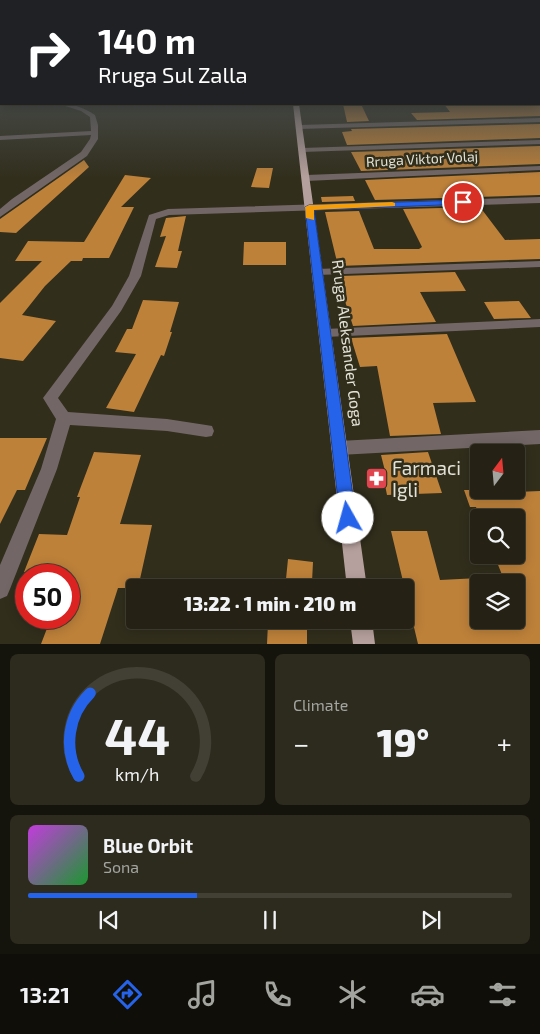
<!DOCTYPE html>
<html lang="en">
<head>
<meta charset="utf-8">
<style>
	:root { --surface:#252215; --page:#2d2a1e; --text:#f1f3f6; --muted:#a3a4a0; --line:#423f34; --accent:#2563eb }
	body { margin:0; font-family:"Exo 2",sans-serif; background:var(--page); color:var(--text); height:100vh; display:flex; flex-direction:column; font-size:19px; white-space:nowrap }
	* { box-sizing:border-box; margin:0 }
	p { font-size:16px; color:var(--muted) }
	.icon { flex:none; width:28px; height:28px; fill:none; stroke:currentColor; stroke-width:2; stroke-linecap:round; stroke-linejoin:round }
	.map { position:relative; height:644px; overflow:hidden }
	.drawer { display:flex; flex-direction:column; gap:10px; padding:10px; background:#14130c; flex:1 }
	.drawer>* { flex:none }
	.top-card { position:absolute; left:0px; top:0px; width:540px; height:105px; box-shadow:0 2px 12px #0003,0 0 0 1px var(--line); background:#202124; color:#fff; overflow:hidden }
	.needle { width:32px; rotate:16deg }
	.fabs { position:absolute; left:470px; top:444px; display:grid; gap:10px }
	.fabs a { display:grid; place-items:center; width:55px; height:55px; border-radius:5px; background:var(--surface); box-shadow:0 2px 12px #0003,0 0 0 1px var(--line); font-size:25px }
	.speed { position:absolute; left:15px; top:564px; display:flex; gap:10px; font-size:25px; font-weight:700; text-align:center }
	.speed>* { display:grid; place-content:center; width:65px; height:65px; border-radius:50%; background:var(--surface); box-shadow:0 2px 12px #0003,0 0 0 1px var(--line); line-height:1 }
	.speed .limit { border:8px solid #d22; background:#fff; color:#111 }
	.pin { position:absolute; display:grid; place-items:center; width:42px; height:42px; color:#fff; margin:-21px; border:2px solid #fff; border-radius:50%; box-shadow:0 1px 5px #0007 }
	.me { position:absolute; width:55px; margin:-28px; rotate:353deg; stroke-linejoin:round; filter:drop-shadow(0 0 4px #0008) }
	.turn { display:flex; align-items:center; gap:18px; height:105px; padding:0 15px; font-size:22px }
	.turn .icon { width:65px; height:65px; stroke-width:2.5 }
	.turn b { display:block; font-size:35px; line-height:42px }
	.big { font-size:38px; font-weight:800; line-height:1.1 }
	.drawer .card { flex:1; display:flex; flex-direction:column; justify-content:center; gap:8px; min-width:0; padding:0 18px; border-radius:8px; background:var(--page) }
	.drawer .dial { align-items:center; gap:0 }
	.dial svg { height:130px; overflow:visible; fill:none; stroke:var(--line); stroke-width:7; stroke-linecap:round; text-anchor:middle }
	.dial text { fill:var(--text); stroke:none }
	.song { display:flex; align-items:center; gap:15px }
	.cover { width:60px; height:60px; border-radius:8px; background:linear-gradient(135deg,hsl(290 70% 55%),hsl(130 70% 35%)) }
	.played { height:5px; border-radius:2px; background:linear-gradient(90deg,var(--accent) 35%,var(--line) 35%) }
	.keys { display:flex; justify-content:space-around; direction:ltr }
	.heat { display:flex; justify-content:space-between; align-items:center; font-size:28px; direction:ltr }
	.drawer .tiles { flex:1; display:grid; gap:10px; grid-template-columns:1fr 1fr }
	.card:last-child { grid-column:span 2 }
	.trip { position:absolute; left:126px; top:579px; width:288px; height:50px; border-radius:5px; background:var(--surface); box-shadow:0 2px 12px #0003,0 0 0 1px var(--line); font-weight:800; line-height:50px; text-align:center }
	.dock { display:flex; height:80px; justify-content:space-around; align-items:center; background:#0f0e08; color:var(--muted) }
	.dock .icon { width:35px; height:35px }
	.dock .selected { color:var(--accent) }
	.dock b { font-size:22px; color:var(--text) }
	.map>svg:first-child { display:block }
	.building { fill:#bd813a }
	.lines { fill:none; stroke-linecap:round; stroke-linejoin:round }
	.minor { fill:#726766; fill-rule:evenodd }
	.major { fill:#b6a09d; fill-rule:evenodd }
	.route { fill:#2563eb; stroke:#184099 }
	.slow { fill:#f59e0b }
	.labels { text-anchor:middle; stroke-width:5; stroke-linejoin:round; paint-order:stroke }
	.far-street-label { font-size:14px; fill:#e3e2d6; stroke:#312e1c }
	.street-label { font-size:16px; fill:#e3e2d6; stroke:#312e1c }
	.near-poi-label { font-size:19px; fill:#e3e2d6; stroke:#312e1c; text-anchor:start }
</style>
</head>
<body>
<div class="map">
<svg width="540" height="644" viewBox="0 0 540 644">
	<rect width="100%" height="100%" fill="#312e1c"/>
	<!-- building -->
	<path class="building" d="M343,104h18l8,17 -22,1z
		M444,104h96v12l-123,4 -6,-7 39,-1z
		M540,124v14l-193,7 -5,-13 10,-1 -1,-2z
		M540,146v18l-179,7 -10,-19z
		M84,160l5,7 -73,66 -16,-1v-13z
		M257,168h16l-4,20 -18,-1z
		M540,172v23l-165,5 -10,-20z
		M125,175l26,3 -30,29h13l-25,51h-26l-1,3h-11l-26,25 -23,29 34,6 -33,40 -23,-3v-55l42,-42h-27l13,-20 56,1z
		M353,196l2,5 -33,1 -1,-5z
		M480,207l25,33 35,-1v20l-202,7 -13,-54 34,-1 15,38h45l3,-2 -19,-38z
		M186,216l-8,35h4l-5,17 -22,-1 11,-31 -6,1 6,-19z
		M244,242h42v23h-43z
		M455,272l11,19 -46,1 16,30 -83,4 -9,-28h1l-4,-22z
		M143,300l36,2 -9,30h2l-8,24 -3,-1 -27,57 -28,-4 30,-54 -21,-2 12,-23h5z
		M519,301l12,17 -37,1 -10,-17z
		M447,334l29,68 -43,1 8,31 -51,2 -13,-70 -17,1 -9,-29z
		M0,438h47l-22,52h-8l-17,34z
		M94,452l47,3 -21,69 32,1 -14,63h-20l-18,56h-59l10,-26h18v-43l-45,-3 15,-38 28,1 13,-38h-3z
		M428,452l14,41 -55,2 -4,-20h3l-5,-20z
		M464,490h49l3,8v-6l24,-1v153h-122l-27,-113h36l13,49 39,-2v42h37v-38h-11l-11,-27h22v-37h-36l-4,-11h-6z
		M288,559l25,3 -1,20 -26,-3z
		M268,623l39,3v18h-40z"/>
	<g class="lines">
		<!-- minor -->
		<path class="minor" d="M59,104c13,-1 25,4 36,11l3,10v14l-11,17 -87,61v-8l12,-10 69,-47 9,-13 1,-4 -91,5v-4l91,-5 -1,-14 -9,-6z
			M540,118v4l-241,7 -3,-2 3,-2z
			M540,140v4l-238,8 -4,-2 4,-2z
			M540,166v4l-234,11 -4,-3 4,-3z
			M540,197v6l-371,12 -13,4 -15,57 -20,35 -63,87 10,14 99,7 39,6 6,1 2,5 -2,5 -6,1 -39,-6 -97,-6 -13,44 -47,120 -3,7 -7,3v-34l41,-96 15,-50 -13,-21 69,-92 17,-30 20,-61 19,-6z
			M540,261v6l-223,8 -6,-3 6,-3z
			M540,319v8l-215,10 -6,-4 6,-4z
			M540,430v14l-201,11 -6,-2 -2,-5 2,-5 6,-2z"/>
		<!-- major -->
		<path class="major" d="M293,104h6l68,484h-20z
			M350,620h22l3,24h-22z"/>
	</g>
	<!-- sky -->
	<linearGradient id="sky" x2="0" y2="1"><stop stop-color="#1b190f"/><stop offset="0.49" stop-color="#484c4b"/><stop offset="1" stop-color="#484c4b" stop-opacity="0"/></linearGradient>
	<rect width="540" height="178" fill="url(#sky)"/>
	<!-- route -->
	<path class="route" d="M463,200l4,2 -1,2 -152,6 42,308 -2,6 -6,2 -6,-2 -2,-6 -35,-311 4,-2z"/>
	<!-- slow -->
	<path class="slow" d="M392,202l3,1v3l-81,4v10l-8,-2 -1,-11 4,-2z"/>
	<!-- icons -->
	<defs>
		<symbol id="pharmacy-square" viewBox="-11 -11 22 22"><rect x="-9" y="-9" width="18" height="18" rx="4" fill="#e0444e" stroke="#312e1c"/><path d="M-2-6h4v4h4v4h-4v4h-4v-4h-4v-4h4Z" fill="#fff"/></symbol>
	</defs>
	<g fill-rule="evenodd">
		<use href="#pharmacy-square" x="364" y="466" width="25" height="25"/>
	</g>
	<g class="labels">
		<!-- far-street labels -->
		<g class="far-street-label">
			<text transform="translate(422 159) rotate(-3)" y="5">Rruga Viktor Volaj</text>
		</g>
		<!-- street labels -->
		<g class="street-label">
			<text transform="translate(348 343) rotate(83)" y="6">Rruga Aleksander Goga</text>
		</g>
		<!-- near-poi labels -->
		<g class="near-poi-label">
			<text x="392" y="475">Farmaci<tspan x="392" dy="22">Igli</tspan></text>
		</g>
	</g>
</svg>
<div class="fabs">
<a><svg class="needle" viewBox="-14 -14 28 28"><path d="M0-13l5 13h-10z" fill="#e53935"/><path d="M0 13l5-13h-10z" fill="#a3a4a0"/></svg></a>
<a><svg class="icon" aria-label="search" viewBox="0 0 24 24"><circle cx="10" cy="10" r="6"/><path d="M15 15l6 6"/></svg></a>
<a><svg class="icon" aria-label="layers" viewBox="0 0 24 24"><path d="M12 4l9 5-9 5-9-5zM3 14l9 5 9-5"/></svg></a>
</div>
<div class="speed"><div class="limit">50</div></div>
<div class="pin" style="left:463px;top:202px;background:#d93025"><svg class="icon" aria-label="arrive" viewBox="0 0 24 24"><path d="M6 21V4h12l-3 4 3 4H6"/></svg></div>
<svg class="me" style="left:348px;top:518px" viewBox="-20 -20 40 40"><circle r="19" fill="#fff"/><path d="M0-13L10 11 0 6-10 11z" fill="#2563eb"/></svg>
<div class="trip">13:22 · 1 min · 210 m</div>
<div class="top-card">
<div class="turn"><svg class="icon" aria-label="right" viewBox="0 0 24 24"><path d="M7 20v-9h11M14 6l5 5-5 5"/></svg><div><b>140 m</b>Rruga Sul Zalla</div></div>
</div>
</div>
<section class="drawer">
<div class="tiles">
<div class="card dial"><svg viewBox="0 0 100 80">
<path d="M14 69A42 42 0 1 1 86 69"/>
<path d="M14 69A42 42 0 0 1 21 18" stroke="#2563eb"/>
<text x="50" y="56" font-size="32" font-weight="700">44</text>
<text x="50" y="72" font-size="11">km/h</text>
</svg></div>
<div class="card"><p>Climate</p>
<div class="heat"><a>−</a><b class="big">19°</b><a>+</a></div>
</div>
<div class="card">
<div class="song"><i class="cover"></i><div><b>Blue Orbit</b><p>Sona</p></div></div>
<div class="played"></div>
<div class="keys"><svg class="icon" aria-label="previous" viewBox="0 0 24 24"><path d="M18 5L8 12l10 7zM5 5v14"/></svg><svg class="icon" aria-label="pause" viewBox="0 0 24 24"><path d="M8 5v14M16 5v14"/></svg><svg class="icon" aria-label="next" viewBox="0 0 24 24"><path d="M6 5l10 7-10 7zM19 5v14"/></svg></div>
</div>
</div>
</section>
<nav class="dock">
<b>13:21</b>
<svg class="icon selected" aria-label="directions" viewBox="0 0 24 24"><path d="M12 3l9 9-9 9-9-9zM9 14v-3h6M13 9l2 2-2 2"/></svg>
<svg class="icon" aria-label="music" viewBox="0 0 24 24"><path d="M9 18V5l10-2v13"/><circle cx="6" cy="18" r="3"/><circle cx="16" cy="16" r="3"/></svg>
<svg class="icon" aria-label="phone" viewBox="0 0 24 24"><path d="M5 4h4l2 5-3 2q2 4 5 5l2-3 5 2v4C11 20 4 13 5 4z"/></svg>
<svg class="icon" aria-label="climate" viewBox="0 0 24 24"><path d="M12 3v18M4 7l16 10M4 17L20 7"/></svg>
<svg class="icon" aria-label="car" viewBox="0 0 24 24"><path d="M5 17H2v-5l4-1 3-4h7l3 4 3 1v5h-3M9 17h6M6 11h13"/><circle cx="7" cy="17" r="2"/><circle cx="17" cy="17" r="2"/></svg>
<svg class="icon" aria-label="filters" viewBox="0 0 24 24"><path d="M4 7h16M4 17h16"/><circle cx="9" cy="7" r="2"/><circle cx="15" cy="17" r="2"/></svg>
</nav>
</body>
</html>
